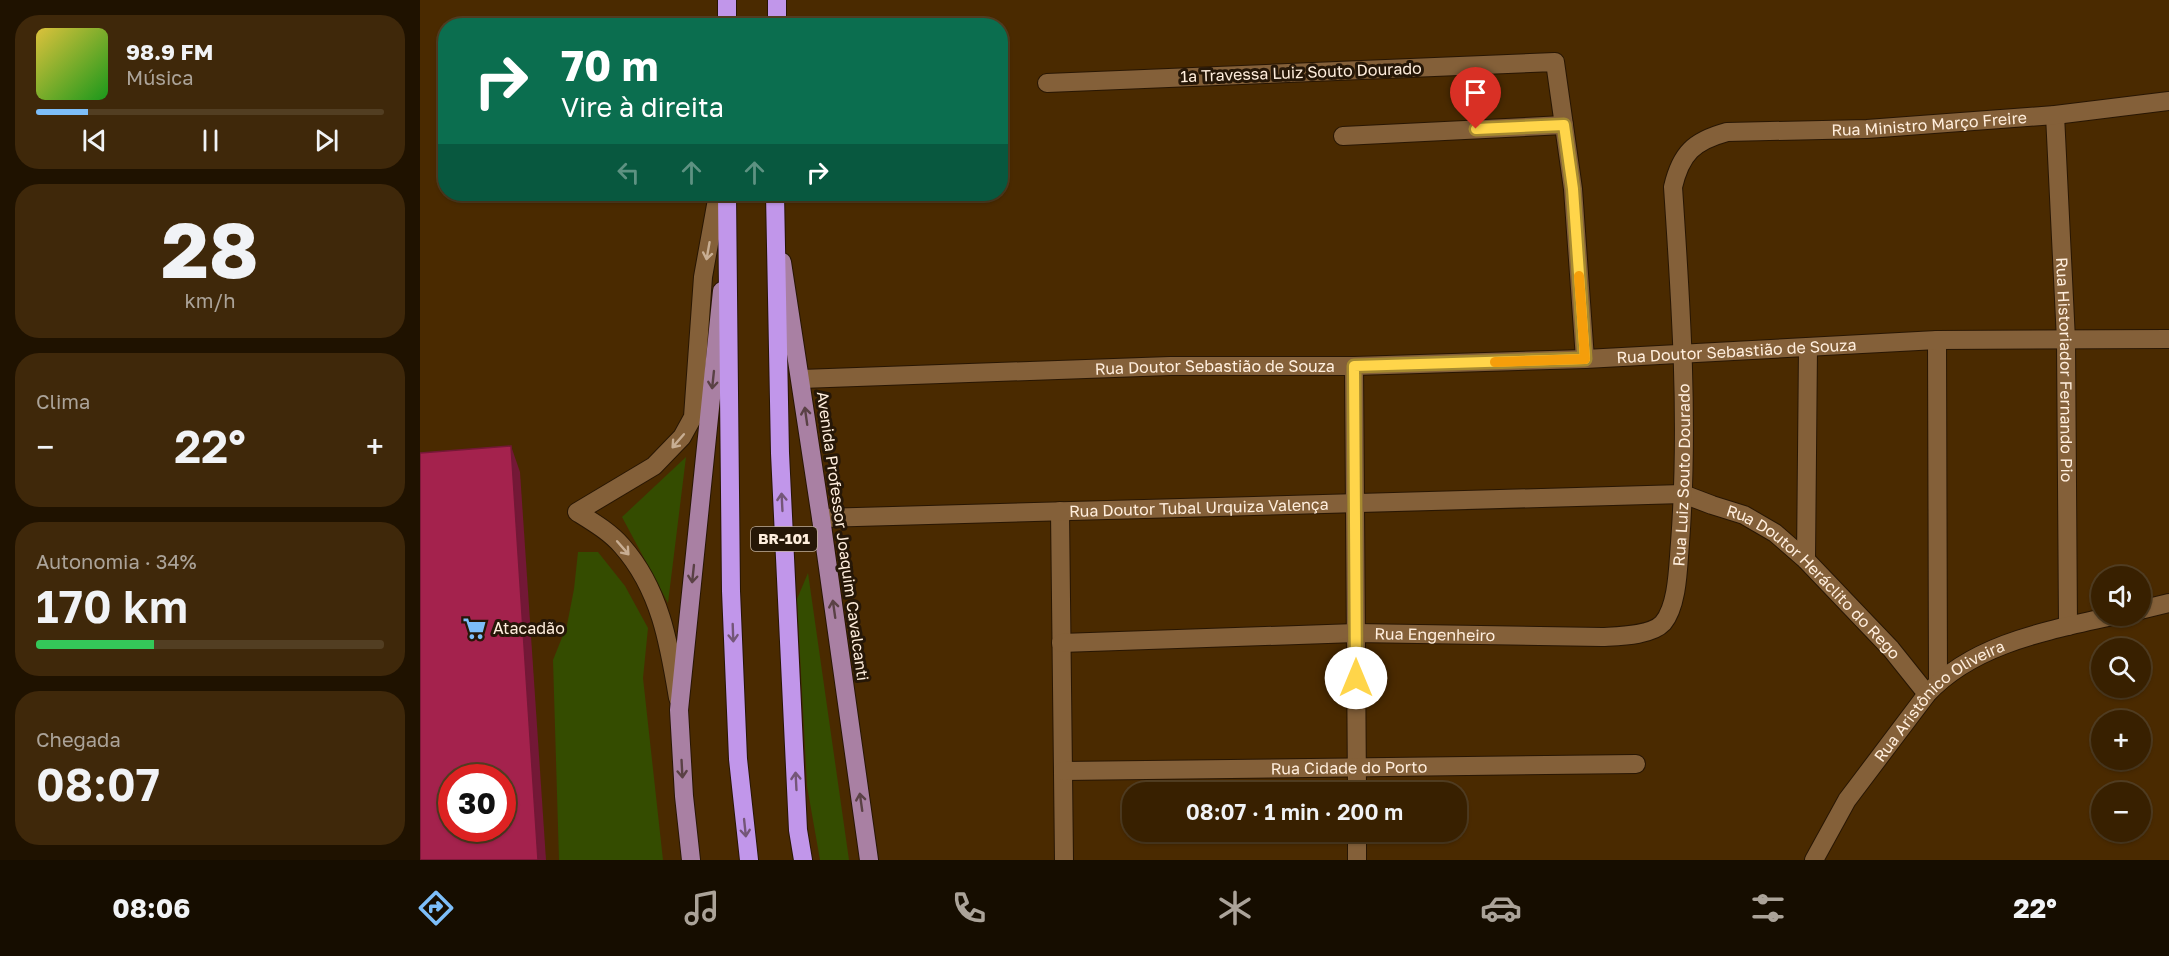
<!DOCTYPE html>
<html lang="pt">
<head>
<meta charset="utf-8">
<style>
	:root { --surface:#382000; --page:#3f280a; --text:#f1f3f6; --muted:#aba399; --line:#523e22; --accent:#7dbef9 }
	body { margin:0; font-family:"Golos Text",sans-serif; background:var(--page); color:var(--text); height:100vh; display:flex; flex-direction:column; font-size:22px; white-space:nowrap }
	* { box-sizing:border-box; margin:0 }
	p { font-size:20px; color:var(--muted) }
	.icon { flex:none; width:33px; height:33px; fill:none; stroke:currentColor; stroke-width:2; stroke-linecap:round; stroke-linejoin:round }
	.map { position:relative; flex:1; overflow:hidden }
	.drawer { display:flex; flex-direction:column; gap:15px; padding:15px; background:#1f1200; width:420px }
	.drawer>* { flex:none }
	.banner { position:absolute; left:18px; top:18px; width:570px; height:183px; border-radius:24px; box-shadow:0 2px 4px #0004,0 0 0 2px var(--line); background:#0b6e4f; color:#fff; overflow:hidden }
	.controls { position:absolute; left:1671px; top:566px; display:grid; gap:12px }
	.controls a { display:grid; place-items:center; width:60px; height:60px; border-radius:50%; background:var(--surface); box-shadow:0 2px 4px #0004,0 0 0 2px var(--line); font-size:30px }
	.speed { position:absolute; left:18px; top:764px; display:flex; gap:12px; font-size:30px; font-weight:700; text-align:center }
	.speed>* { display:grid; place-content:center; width:78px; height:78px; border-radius:50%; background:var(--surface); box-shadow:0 2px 4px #0004,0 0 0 2px var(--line); line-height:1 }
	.speed .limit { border:9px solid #d22; background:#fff; color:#111 }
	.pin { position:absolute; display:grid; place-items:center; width:51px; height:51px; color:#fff; margin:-62px -26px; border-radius:50% 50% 50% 0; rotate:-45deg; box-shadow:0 0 6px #0007 }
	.pin .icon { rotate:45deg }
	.me { position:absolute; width:66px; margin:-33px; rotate:0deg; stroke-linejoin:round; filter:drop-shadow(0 0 4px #0008) }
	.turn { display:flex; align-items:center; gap:21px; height:126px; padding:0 24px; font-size:27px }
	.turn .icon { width:78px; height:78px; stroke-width:2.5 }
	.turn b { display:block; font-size:42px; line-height:51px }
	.lanes { display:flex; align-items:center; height:57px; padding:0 24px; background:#0003; justify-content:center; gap:30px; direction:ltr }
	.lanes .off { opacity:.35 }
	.big { font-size:45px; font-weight:600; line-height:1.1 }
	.drawer .card { flex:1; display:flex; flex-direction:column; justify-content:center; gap:9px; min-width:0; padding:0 21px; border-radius:24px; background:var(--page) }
	.drawer .dial { align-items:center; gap:0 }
	.dial b { font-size:78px; line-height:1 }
	.song { display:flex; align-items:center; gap:18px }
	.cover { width:72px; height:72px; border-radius:9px; background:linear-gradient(135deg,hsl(50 70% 55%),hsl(120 70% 35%)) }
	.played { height:6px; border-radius:3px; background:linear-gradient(90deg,var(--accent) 15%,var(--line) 15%) }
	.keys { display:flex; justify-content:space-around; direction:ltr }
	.heat { display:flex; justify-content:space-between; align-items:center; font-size:33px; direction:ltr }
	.charge { height:9px; border-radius:4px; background:linear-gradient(90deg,#34c759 34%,var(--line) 0) }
	.trip { position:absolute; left:702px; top:782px; width:345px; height:60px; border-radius:24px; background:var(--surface); box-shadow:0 2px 4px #0004,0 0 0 2px var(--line); font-weight:600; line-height:60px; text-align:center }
	.tab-bar { display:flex; height:96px; justify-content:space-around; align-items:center; background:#160d00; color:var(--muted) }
	.tab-bar .icon { width:42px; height:42px }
	.tab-bar .active { color:var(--accent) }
	.tab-bar b { font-size:27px; color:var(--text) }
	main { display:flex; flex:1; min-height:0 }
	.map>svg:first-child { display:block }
	.green { fill:#344c00 }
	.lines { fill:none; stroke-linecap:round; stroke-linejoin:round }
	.minor-casing { stroke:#281603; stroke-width:20 }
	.major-casing { stroke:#281603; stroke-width:20 }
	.highway-casing { stroke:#281603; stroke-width:20 }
	.minor { stroke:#846039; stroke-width:18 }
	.major { stroke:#a980a3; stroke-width:18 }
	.highway { stroke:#c196ea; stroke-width:18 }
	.shaded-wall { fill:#731836 }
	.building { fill:#a4224d; stroke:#731836; stroke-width:1.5; fill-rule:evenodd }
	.oneway { stroke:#c8ae93 }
	.oneway2 { stroke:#5a4145 }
	.oneway3 { stroke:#745678 }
	.route-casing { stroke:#a68a30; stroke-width:15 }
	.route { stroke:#ffd54a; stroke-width:10 }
	.slow { stroke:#f59e0b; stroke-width:10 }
	.labels { text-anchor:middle; stroke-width:6; stroke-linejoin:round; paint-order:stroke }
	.shield { fill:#261707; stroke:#beae9d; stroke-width:1.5 }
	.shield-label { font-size:15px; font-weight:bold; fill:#fed }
	.street-label { font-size:16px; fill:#fed; stroke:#261707 }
	.poi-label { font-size:16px; fill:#fed; stroke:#261707; text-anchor:start }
</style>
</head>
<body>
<main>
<section class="drawer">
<div class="card">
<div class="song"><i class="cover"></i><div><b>98.9 FM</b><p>Música</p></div></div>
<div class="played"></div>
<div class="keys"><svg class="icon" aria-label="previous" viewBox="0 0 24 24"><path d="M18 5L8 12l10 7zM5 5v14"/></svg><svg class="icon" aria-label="pause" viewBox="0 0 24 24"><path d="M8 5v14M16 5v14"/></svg><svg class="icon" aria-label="next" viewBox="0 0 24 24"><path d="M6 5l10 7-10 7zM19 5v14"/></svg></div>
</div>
<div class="card dial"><b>28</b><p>km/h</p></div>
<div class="card"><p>Clima</p>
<div class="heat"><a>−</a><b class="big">22°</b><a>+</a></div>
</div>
<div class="card"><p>Autonomia · 34%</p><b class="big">170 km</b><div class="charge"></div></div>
<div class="card"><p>Chegada</p><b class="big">08:07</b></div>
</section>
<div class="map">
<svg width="1749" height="860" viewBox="0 0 1749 860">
	<rect width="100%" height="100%" fill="#4a2a00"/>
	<!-- green -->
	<path class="green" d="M266,457l-18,146 -46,-86z
		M158,552h20l27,34 23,42 -5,50 20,182h-104l-6,-200 14,-35 7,-36z
		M388,573l41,287h-29l-13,-74 -10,-187z"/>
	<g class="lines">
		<defs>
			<g id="minor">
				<path d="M627,83l508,-21 18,127 12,170"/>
				<path id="s1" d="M1635,115l11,225 2,286"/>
				<path d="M923,136l221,-11"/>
				<path d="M1517,340l1,342"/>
				<path d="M934,366l3,426"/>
				<path id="s2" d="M381,379l369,-13h184l231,-7 352,-19 232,-1"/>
				<path d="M640,511l4,349"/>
				<path id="s3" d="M401,518l862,-24 29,11 32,10 31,18 31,27 85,89 36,45"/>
				<path d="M1386,560l2,-213"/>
				<path d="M1720,610l29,-7"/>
				<path id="s4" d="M641,643l295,-10 246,4c16,-1 49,-1 61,-14 15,-18 15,-57 17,-80 9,-119 1,-238 -7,-356 8,-34 21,-46 54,-55l140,-3 188,-14 114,-14"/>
				<path d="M258,698c-9,-55 -18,-109 -56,-152 -12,-14 -29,-24 -45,-34l77,-46 28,-29 11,-20 10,-140 15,-83"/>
				<path id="s5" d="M643,771l573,-7"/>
				<path d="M937,831v29"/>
				<path id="s6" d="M1394,860l33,-60 80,-106c48,-52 125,-64 190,-79"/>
			</g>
			<path id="major" d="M362,262l39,256 48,342
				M271,860l-7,-64 -5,-86 43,-419"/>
			<path id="highway" d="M307,0v26
				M357,26v-26
				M307,194l4,397 7,168 11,101
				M355,194l5,259 18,377 5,30"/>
		</defs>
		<!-- minor casing -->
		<use href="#minor" class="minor-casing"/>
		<!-- major casing -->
		<use href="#major" class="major-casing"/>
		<!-- highway casing -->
		<use href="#highway" class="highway-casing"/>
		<!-- minor -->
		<use href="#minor" class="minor"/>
		<!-- major -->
		<use href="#major" class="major"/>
		<!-- highway -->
		<use href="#highway" class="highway"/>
	</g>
	<!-- shaded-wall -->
	<path class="shaded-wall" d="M91,446l9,26 26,388h-8z"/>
	<!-- building -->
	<path class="building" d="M91,446l27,414h-118v-407zM32,777h50v51h-50z"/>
	<!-- one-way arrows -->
	<defs><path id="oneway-shaft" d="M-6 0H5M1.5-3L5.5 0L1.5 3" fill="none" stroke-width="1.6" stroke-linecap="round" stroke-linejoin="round" transform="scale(1.5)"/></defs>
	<g class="oneway">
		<use href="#oneway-shaft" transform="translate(288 251) rotate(100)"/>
		<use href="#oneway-shaft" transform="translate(258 441) rotate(131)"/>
		<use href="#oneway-shaft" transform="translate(203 548) rotate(49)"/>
	</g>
	<g class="oneway2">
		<use href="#oneway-shaft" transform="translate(293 380) rotate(96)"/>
		<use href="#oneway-shaft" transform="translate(386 416) rotate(-98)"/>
		<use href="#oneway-shaft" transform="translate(273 574) rotate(96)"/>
		<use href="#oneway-shaft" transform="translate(414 609) rotate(-98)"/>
		<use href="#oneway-shaft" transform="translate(262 769) rotate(87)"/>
		<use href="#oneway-shaft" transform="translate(441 802) rotate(-98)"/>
	</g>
	<g class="oneway3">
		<use href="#oneway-shaft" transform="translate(362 502) rotate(-93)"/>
		<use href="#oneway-shaft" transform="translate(313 633) rotate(88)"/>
		<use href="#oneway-shaft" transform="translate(376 781) rotate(-93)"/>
		<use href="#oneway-shaft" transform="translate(325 828) rotate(84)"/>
	</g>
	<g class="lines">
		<defs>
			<path id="route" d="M936,678l-2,-312 231,-7 -12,-170 -9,-64 -88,4"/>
		</defs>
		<!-- route casing -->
		<use href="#route" class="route-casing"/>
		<!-- route -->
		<use href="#route" class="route"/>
		<!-- slow -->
		<path class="slow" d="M1075,362l90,-3 -6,-83"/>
	</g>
	<!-- icons -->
	<defs>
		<symbol id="supermarket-bare" viewBox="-9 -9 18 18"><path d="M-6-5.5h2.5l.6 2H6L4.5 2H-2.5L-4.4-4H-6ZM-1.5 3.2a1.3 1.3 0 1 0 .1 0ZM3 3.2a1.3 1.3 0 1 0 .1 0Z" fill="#7dbef9" stroke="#261707" stroke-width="2.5" paint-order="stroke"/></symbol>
	</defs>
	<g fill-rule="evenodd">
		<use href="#supermarket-bare" x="38" y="612" width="33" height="33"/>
	</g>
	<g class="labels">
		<!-- shield labels -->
		<rect class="shield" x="331" y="527" width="66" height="24" rx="4.5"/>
		<g class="shield-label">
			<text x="364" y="544">BR-101</text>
		</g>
		<!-- street labels -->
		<g class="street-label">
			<text transform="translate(881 72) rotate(-2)" y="6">1ª Travessa Luiz Souto Dourado</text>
			<text dy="6" stroke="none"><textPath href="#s4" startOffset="1329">Rua Ministro Março Freire</textPath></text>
			<text dy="6" stroke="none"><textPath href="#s2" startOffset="936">Rua Doutor Sebastião de Souza</textPath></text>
			<text dy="6" stroke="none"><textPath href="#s2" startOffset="414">Rua Doutor Sebastião de Souza</textPath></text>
			<text dy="6" stroke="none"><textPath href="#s1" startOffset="255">Rua Historiador Fernando Pio</textPath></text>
			<text dy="6" stroke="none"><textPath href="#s4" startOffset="756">Rua Luiz Souto Dourado</textPath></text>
			<text dy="6" stroke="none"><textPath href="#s3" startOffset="378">Rua Doutor Tubal Urquiza Valença</textPath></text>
			<text transform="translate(423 536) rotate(82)" y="6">Avenida Professor Joaquim Cavalcanti</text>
			<text dy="6" stroke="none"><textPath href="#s3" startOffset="1023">Rua Doutor Heráclito do Rego</textPath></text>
			<text dy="6" stroke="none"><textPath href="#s4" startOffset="374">Rua Engenheiro</textPath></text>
			<text dy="6" stroke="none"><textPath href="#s6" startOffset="206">Rua Aristônico Oliveira</textPath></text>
			<text dy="6" stroke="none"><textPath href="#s5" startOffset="286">Rua Cidade do Porto</textPath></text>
		</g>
		<!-- poi labels -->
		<g class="poi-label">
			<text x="73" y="634">Atacadão</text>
		</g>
	</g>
</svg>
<div class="controls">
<a><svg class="icon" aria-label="sound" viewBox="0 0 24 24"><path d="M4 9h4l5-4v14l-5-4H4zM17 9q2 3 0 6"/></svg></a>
<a><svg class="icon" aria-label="search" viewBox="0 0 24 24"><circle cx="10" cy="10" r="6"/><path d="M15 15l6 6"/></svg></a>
<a>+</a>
<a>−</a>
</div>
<div class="speed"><div class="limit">30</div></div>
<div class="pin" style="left:1056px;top:129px;background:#d93025"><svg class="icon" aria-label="arrive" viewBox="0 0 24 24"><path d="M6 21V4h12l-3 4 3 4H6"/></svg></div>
<svg class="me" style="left:936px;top:678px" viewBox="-20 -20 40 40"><circle r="19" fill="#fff"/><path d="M0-13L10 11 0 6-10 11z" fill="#ffd54a"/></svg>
<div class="trip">08:07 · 1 min · 200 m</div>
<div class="banner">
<div class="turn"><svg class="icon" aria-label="right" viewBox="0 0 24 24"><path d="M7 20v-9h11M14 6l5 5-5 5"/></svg><div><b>70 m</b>Vire à direita</div></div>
<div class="lanes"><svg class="icon off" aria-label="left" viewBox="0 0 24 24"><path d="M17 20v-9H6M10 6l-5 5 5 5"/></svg><svg class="icon off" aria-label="ahead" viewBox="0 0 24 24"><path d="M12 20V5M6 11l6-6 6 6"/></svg><svg class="icon off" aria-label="ahead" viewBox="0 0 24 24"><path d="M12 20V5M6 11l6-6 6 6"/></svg><svg class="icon" aria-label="right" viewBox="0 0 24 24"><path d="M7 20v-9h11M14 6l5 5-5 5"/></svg></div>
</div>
</div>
</main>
<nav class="tab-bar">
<b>08:06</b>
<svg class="icon active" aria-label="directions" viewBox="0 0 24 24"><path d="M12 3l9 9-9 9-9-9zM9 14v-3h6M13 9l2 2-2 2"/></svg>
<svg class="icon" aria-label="music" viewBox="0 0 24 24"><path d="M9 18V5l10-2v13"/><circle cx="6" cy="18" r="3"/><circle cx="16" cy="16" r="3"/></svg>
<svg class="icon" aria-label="phone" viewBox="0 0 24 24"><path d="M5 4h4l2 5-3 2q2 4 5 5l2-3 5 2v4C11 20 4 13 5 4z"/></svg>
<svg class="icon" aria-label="climate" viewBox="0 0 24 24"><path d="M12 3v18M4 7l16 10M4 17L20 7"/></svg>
<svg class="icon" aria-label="car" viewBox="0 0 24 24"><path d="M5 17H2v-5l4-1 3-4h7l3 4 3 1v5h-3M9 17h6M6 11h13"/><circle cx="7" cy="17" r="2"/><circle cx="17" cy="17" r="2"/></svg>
<svg class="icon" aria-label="filters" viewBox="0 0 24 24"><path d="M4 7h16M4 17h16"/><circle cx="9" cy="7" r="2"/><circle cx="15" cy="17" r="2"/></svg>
<b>22°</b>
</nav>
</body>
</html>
